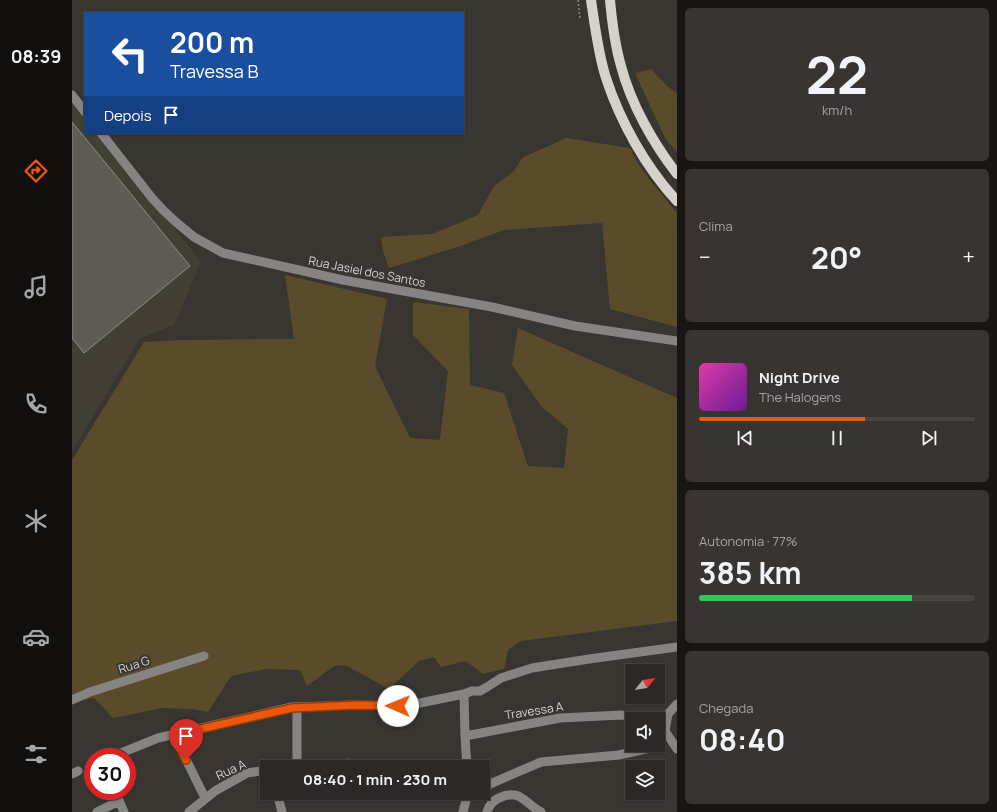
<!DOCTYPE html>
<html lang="pt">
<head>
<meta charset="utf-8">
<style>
	:root { --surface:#2b2825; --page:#373432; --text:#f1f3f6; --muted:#a6a6a7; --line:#474442; --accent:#ea580c }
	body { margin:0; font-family:Manrope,sans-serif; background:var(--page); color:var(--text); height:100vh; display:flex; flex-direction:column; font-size:15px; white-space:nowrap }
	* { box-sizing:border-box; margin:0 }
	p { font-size:13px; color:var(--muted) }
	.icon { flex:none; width:22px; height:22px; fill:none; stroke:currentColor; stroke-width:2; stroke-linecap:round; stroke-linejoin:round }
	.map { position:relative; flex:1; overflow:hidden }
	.side { display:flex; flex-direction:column; gap:8px; padding:8px; background:#181614; width:320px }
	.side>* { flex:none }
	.hud { position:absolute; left:12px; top:12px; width:380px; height:122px; border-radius:0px; box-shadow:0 1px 3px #0004,0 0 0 1px var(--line); background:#1a4fa0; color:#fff; overflow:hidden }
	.needle { width:26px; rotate:60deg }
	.buttons { position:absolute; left:553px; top:664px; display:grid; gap:8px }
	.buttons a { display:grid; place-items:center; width:40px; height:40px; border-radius:0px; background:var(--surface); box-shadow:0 1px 3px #0004,0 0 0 1px var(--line); font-size:20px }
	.speed { position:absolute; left:12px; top:748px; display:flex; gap:8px; font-size:20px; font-weight:700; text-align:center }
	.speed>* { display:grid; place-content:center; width:52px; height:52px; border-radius:50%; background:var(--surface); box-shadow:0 1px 3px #0004,0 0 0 1px var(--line); line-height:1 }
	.speed .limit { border:6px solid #d22; background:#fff; color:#111 }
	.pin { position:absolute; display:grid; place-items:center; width:34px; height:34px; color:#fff; margin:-41px -17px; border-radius:50% 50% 50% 0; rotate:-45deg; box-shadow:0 0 4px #0007 }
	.pin .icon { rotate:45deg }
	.me { position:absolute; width:44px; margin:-22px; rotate:271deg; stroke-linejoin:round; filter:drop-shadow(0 0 3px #0008) }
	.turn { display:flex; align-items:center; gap:14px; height:84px; padding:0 20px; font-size:18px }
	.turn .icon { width:52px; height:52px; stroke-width:2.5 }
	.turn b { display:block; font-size:28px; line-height:34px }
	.then { display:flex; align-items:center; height:38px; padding:0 20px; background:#0003; gap:8px; font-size:15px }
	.big { font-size:30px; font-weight:700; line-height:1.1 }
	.side .widget { flex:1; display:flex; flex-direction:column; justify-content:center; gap:6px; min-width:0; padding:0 14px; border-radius:6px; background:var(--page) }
	.side .dial { align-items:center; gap:0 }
	.dial b { font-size:52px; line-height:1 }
	.song { display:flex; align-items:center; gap:12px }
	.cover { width:48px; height:48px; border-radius:6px; background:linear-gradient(135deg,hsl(320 70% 55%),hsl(280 70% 35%)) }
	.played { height:4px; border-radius:2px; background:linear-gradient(90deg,var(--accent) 60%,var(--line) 60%) }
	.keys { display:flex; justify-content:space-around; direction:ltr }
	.heat { display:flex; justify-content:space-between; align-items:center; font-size:22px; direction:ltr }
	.charge { height:6px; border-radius:3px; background:linear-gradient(90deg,#34c759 77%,var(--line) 0) }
	.trip { position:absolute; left:188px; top:760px; width:230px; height:40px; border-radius:0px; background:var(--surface); box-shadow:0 1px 3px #0004,0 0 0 1px var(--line); font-weight:700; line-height:40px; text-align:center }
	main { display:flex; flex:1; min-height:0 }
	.tab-bar { display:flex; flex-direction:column; width:72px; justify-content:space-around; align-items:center; background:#11100f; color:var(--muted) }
	.tab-bar .icon { width:28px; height:28px }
	.tab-bar .current { color:var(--accent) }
	.tab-bar b { font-size:18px; color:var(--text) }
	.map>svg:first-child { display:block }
	.built { fill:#443f34 }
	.green { fill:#5a4c2b }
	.building { fill:#5f5c56; stroke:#8d8a83 }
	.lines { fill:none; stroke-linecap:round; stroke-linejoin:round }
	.path { stroke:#8e8c88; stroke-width:1.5; stroke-dasharray:2 2; stroke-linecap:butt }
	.minor { stroke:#868482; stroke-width:9 }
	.major { stroke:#d5d2cc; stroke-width:10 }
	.route-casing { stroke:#983908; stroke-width:10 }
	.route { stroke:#ea580c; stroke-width:7 }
	.labels { text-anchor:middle; stroke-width:4; stroke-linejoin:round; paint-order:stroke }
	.street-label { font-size:12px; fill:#d5d4d0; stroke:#393631 }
</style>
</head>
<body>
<main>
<nav class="tab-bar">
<b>08:39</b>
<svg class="icon current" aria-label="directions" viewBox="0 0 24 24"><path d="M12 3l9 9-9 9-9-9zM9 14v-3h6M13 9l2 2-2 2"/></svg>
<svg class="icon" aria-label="music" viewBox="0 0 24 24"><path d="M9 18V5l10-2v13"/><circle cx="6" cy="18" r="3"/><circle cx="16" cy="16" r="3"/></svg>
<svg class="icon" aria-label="phone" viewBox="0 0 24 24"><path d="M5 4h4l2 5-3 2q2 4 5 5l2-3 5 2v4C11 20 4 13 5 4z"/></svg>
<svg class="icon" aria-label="climate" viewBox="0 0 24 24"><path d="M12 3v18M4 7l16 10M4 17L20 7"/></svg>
<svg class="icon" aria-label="car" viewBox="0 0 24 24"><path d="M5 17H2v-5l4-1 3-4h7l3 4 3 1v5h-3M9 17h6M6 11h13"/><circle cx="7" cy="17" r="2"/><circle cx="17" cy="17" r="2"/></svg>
<svg class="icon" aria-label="filters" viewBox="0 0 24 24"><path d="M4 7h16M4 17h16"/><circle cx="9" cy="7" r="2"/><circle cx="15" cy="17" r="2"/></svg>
</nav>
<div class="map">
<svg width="605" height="812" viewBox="0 0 605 812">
	<rect width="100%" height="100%" fill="#393631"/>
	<!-- built -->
	<path class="built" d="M0,98l13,16v19h15l101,129 -27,63 -35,14 -67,113z"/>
	<!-- green -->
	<path class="green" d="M579,69l17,18 9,6v59l-12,-14 -30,-65z
		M494,138l64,10 8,16 11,15 28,34v114l-67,-18 -8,-86 -98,7 -43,16 -72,22 -6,-17 -2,-14 51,-3 46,-19 16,-29 20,-15 8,-13z
		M213,275l102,24 -12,67 35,72 30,2 8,-69 -35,-36v-33l56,7 1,76 34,8 24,73 36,2 4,-39 -27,-23 -29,-41 6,-37 159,70v223l-156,20 -13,9 -4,19 -21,5 -17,-13 -25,6 -7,-10 -15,4 -30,28 -44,-24 -11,1 -27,20 -7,-16 -34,-1 -35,7 -23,36 -16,-3 -29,-1 -50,10 -19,-20 -22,4v-242l72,-118 38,-2 112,-1z"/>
	<!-- building -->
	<path class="building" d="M0,122l118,144 -106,87 -12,-15z"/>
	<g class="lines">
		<!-- path -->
		<path class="path" d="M506,0l2,19"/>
		<!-- minor -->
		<path class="minor" d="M0,95l13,17
			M29,133l51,65 12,13 13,12 17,14 29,16 120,27 149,27 83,19 102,15
			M392,694l1,42
			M0,700l18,-8 114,-36
			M225,707v60
			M593,731l12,18
			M102,735l31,63
			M39,757l47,-19 134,-31 65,-2 41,1 22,-3 44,-9 8,-3h8l7,-4 14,-9 31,-10 57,-9 88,-12
			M264,767l12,-4
			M395,767l-2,-31 95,-18 62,-3 16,4
			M0,774l6,-3
			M411,787l58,-25 78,-7 40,-9 6,-15 3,-17 9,-10
			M43,791l9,21
			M205,793l5,19
			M25,812l22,-11
			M117,812l26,-21 32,-18 20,-3
			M391,812l5,-19
			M415,812c2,-7 5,-11 12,-14 22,-10 25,5 42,14"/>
		<!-- major -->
		<path class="major" d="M519,0c4,26 7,53 15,78 14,43 40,90 71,123
			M538,0c2,22 5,45 11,66 10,38 32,77 56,108"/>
	</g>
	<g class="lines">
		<defs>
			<path id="route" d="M114,760l-12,-25 118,-27 65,-3 41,1"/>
		</defs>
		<!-- route casing -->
		<use href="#route" class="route-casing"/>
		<!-- route -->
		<use href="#route" class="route"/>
	</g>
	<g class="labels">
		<!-- street labels -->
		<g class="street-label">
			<text transform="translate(295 272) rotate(11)" y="4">Rua Jasiel dos Santos</text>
			<text transform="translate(62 665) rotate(-18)" y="4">Rua G</text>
			<text transform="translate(462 711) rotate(-9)" y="4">Travessa A</text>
			<text transform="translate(159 770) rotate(-25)" y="4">Rua A</text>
		</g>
	</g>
</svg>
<div class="buttons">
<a><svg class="needle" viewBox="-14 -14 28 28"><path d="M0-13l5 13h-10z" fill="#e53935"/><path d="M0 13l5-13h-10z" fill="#a6a6a7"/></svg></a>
<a><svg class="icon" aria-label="sound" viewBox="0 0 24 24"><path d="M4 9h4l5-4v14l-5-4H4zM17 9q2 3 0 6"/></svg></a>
<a><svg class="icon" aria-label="layers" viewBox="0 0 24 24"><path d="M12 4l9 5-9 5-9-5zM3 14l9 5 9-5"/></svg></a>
</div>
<div class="speed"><div class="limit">30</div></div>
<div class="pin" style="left:114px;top:760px;background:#d93025"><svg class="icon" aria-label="arrive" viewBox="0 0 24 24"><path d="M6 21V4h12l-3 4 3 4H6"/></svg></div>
<svg class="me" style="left:326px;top:706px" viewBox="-20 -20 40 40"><circle r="19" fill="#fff"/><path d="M0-13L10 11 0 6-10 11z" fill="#ea580c"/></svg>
<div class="trip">08:40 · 1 min · 230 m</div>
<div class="hud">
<div class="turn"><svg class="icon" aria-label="left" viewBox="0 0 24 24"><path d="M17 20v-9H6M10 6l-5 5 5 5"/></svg><div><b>200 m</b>Travessa B</div></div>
<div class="then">Depois<svg class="icon" aria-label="arrive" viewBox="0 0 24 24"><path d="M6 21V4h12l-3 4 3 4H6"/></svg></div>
</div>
</div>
<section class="side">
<div class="widget dial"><b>22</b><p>km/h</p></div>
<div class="widget"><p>Clima</p>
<div class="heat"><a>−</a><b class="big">20°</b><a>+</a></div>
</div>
<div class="widget">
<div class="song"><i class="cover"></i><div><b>Night Drive</b><p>The Halogens</p></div></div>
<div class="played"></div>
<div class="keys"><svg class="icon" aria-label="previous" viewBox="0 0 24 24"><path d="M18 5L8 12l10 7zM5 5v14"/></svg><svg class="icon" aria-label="pause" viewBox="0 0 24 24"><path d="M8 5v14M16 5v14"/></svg><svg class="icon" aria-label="next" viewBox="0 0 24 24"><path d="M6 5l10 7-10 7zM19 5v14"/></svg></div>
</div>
<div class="widget"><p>Autonomia · 77%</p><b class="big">385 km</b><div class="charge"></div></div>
<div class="widget"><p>Chegada</p><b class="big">08:40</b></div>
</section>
</main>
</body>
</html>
